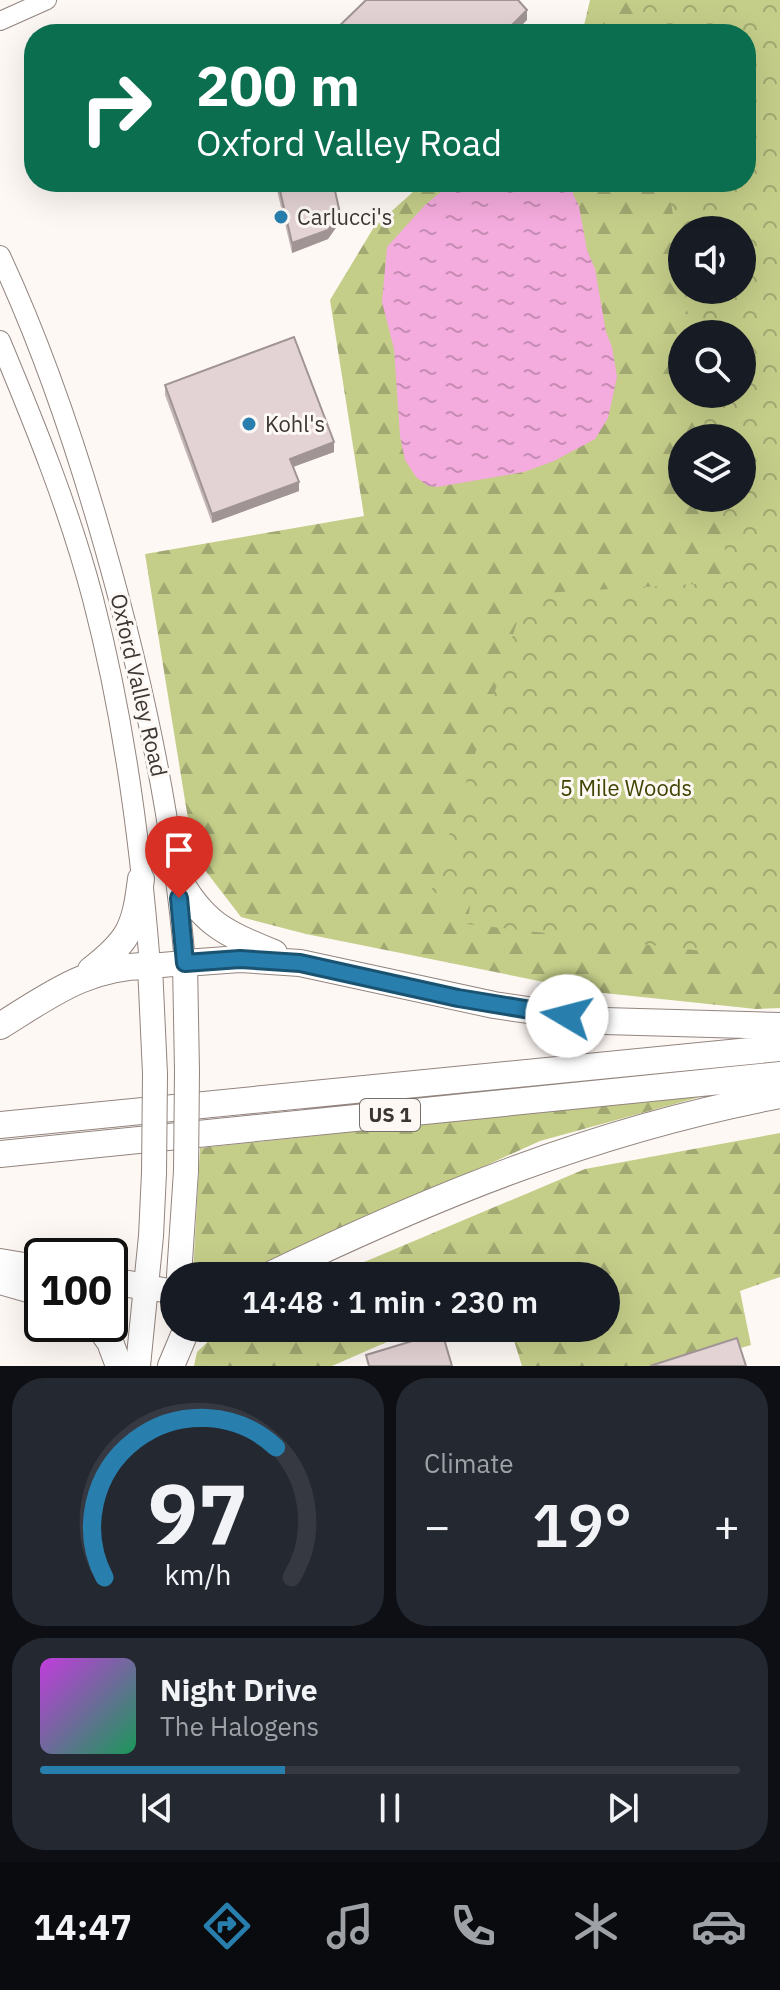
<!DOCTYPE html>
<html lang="en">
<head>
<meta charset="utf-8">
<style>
	:root { --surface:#171b24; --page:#242831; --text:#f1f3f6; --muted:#9ea1a6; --line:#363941; --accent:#287fae }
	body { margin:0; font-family:"IBM Plex Sans",sans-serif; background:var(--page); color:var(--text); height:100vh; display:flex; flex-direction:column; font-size:30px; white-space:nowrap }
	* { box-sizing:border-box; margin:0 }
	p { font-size:26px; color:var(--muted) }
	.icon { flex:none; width:44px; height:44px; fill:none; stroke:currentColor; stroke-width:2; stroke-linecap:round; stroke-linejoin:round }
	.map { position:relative; height:1366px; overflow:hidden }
	.side { display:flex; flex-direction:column; gap:12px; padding:12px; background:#0d0f14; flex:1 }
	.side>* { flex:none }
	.banner { position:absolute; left:24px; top:24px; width:732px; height:168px; border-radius:32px; box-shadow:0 8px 32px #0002; background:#0b6e4f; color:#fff; overflow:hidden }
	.controls { position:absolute; left:668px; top:216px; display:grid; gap:16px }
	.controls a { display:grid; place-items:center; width:88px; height:88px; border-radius:50%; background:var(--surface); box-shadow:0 8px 32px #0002; font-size:40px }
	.speed { position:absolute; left:24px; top:1238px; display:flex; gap:16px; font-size:40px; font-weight:700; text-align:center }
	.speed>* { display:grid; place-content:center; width:104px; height:104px; border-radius:50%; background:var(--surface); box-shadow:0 8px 32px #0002; line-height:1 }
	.speed .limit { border:4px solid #111; border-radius:12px; background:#fff; color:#111 }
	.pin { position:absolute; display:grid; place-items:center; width:68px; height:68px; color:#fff; margin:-82px -34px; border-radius:50% 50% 50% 0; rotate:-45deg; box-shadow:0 0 8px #0007 }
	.pin .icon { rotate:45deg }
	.me { position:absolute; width:88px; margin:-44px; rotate:278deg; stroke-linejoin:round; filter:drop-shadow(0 0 6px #0008) }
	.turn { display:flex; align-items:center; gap:28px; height:168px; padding:0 40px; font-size:36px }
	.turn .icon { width:104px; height:104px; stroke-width:2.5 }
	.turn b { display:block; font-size:56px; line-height:68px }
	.big { font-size:60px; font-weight:600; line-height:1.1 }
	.side .widget { flex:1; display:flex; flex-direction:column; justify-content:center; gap:12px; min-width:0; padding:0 28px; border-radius:32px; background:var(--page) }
	.side .dial { align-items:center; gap:0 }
	.dial svg { height:208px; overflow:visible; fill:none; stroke:var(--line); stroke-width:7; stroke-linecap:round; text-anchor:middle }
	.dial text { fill:var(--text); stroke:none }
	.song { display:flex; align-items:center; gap:24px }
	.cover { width:96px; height:96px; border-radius:12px; background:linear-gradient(135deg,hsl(290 70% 55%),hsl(150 70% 35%)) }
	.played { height:8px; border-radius:4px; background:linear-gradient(90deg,var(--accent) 35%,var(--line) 35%) }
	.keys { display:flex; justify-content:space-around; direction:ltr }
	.heat { display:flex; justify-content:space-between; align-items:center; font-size:44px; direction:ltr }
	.side .tiles { flex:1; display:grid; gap:12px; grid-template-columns:1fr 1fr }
	.widget:last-child { grid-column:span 2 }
	.trip { position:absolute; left:160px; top:1262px; width:460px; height:80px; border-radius:40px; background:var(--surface); box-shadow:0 8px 32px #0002; font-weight:600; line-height:80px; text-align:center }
	.tabs { display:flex; height:128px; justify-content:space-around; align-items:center; background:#090b0e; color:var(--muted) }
	.tabs .icon { width:56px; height:56px }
	.tabs .active { color:var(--accent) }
	.tabs b { font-size:36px; color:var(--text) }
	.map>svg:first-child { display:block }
	.forest { fill:url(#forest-firs); fill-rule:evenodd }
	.park { fill:url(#park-crowns) }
	.water { fill:url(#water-ripples) }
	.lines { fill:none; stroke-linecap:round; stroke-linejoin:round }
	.tertiary-casing { stroke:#92847e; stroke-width:20 }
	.secondary-casing { stroke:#92847e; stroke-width:22 }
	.primary-casing { stroke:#92847e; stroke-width:26 }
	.motorway-casing { stroke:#92847e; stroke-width:28 }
	.tertiary { stroke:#fff; stroke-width:18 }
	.secondary { stroke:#fff; stroke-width:20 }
	.primary { stroke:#fff; stroke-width:24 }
	.motorway { stroke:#fff; stroke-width:26 }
	.primary-bridge-casing { stroke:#92847e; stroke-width:26; stroke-linecap:butt }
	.primary-bridge { stroke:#fff; stroke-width:24 }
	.wall { fill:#c4b5b6 }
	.shaded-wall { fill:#a09494 }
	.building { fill:#e4d3d4; stroke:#a09494; stroke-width:2 }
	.route-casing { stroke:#1a5371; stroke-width:20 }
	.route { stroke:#287fae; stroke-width:14 }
	.poi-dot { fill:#287fae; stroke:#fef8f5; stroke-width:3 }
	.labels { text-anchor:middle; stroke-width:6; stroke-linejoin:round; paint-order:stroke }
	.shield { fill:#fef8f5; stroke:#76706d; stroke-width:2 }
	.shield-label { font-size:20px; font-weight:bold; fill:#3b3633 }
	.poi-label { font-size:22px; fill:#3b3633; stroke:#fef8f5; text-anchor:start }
	.street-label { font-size:22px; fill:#3b3633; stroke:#fef8f5 }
	.park-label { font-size:22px; fill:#3f4403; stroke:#fef8f5 }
</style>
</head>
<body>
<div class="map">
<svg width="780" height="1366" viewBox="0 0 780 1366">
	<defs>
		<pattern id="forest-firs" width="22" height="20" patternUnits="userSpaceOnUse" patternTransform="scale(2)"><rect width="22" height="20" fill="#c5ce89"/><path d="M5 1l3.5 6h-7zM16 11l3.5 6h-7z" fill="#a1a871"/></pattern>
		<pattern id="park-crowns" width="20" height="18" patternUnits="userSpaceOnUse" patternTransform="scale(2)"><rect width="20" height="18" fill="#c5ce89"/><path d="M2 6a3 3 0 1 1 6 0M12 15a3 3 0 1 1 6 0" fill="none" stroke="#a1a871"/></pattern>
		<pattern id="water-ripples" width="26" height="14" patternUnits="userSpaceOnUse" patternTransform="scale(2)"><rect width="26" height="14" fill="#f4abdd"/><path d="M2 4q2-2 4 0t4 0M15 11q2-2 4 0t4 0" fill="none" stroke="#c78cb4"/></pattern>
	</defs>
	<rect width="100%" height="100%" fill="#fef8f5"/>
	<!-- forest -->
	<path class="forest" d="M590,0h190v1008l-24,1 -162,-17 -288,-58 -65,-17 -47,-61 -49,-302 219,-38 -34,-216 44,-73 50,-45h322v-148h-164zM682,230h60v60h-60zM682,334h60v60h-60zM682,438h60v60h-60z
		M711,1094l-171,47 -296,134 -47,1 -4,-4 7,-124z
		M780,1133v144l-40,14 11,54 -73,21h-156l-12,-38h96v-52h-275l254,-107z
		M222,1328h197l-87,38h-138l3,-14z"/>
	<!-- park -->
	<path class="park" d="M639,0h141v957l-7,2 -306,-35 4,-23 -40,-9 95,-298 204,-12 -13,-84h25v-60h-35l-7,-44h42v-60h-51l-7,-44h58v-60h-60v45l-14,-93h78v-148h-101z"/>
	<!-- water -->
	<path class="water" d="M453,182h120v12l6,12 8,44 8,19 11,63 6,15 5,30 -9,41 -13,21 -41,22 -30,11 -87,15 -9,-1 -12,-9 -11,-17 -5,-24 -6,-87 -12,-47 5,-55 38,-42z"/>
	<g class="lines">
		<defs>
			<path id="tertiary" d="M0,21l47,-21"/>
			<path id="secondary" d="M0,256c43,92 75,187 103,285 40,139 70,278 82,422
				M0,341c35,84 70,170 93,258 30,115 48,249 57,367"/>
			<path id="primary" d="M155,1074l-5,-108 35,-3 2,108
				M179,1276l7,-105
				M147,1287l27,5
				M138,1366l13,-130 3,-63"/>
			<path id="motorway" d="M176,874c25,48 49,60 98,79
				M185,963l55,-4 60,4 194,42 110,16 176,5
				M91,970c39,-30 44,-43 50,-91
				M0,1026c50,-31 89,-61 150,-60
				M0,1125l780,-77
				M0,1154l780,-79
				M0,1262l42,7
				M268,1276c168,-81 328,-146 512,-181
				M0,1281l42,12
				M110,1281l37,6
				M97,1324l13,18 9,24
				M171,1366l16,-38"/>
		</defs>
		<!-- tertiary casing -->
		<use href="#tertiary" class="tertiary-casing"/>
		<!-- secondary casing -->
		<use href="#secondary" class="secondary-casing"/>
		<!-- primary casing -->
		<use href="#primary" class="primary-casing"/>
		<!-- motorway casing -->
		<use href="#motorway" class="motorway-casing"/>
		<!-- tertiary -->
		<use href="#tertiary" class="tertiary"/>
		<!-- secondary -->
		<use href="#secondary" class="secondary"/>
		<!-- primary -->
		<use href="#primary" class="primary"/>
		<!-- motorway -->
		<use href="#motorway" class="motorway"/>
		<defs>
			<path id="primary-bridge" d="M186,1171l1,-100
				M154,1173l1,-99"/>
		</defs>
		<!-- primary-bridge casing -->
		<use href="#primary-bridge" class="primary-bridge-casing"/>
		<!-- primary-bridge -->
		<use href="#primary-bridge" class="primary-bridge"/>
	</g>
	<!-- wall -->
	<path class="wall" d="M275,182h58l7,40 -12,17 -36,14z
		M165,385l169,67 -41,15 6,24 -87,32 -47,-128z"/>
	<!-- shaded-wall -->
	<path class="shaded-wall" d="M527,10v10l-14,14h-10z
		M340,213v9l-12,17 -36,14v-10z
		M334,442v10l-44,16v-9z
		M299,482v9l-87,32v-9z"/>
	<!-- building -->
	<path class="building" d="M366,0h152l9,10 -24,24h-172z
		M278,182h55l7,31 -12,17 -36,13z
		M294,337l40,105 -44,17 9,23 -87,32 -47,-129z
		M442,1332l10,34h-83l-3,-11z
		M737,1338l9,28h-96z"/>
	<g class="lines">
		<defs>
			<path id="route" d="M179,898l6,65 55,-4 60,4 158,35 109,18"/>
		</defs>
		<!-- route casing -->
		<use href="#route" class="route-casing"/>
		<!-- route -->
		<use href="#route" class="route"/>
	</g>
	<!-- markers -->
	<g class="poi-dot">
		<circle cx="281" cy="217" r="8"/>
		<circle cx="249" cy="424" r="8"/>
	</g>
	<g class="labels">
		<!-- shield labels -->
		<rect class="shield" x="360" y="1099" width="60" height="32" rx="6"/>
		<g class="shield-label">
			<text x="390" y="1122">US 1</text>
		</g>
		<!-- poi labels -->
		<g class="poi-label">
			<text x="297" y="225">Carlucci's</text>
			<text x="265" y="432">Kohl's</text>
		</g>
		<!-- street labels -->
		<g class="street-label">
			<text transform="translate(139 685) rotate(77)" y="8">Oxford Valley Road</text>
		</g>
		<!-- park labels -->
		<g class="park-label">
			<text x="626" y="796">5 Mile Woods</text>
		</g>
	</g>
</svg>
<div class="controls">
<a><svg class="icon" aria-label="sound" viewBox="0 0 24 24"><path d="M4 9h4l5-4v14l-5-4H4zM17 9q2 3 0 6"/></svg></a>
<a><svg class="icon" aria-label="search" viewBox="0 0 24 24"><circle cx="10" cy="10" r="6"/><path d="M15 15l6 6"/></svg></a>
<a><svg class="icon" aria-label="layers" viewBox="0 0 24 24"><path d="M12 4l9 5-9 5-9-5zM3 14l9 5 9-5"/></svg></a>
</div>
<div class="speed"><div class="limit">100</div></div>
<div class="pin" style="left:179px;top:898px;background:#d93025"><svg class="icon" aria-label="arrive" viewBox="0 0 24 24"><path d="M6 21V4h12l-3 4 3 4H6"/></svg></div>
<svg class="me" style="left:567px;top:1016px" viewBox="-20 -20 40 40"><circle r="19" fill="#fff"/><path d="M0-13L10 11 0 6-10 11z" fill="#287fae"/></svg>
<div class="trip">14:48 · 1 min · 230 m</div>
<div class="banner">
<div class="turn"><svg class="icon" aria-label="right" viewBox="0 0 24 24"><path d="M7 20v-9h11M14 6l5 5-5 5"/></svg><div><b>200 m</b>Oxford Valley Road</div></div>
</div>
</div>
<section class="side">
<div class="tiles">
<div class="widget dial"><svg viewBox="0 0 100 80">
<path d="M14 69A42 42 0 1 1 86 69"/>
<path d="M14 69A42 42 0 0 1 80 19" stroke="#287fae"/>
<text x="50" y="56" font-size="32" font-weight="700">97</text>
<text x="50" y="72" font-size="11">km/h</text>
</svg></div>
<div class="widget"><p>Climate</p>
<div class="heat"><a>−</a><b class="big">19°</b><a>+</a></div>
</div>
<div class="widget">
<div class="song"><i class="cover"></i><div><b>Night Drive</b><p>The Halogens</p></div></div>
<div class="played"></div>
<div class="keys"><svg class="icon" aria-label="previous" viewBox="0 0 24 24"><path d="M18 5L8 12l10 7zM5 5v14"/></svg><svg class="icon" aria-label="pause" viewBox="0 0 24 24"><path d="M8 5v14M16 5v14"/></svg><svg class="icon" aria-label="next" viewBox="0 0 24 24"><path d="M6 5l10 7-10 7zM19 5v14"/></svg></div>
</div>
</div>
</section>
<nav class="tabs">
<b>14:47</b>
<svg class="icon active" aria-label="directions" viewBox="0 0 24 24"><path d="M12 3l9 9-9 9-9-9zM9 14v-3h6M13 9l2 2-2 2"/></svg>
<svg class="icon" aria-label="music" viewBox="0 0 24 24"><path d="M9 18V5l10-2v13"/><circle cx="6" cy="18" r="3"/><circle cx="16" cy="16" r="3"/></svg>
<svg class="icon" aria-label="phone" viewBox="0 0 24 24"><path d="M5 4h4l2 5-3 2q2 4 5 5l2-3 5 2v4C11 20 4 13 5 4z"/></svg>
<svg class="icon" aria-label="climate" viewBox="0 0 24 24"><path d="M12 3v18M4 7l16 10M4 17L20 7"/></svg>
<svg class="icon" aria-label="car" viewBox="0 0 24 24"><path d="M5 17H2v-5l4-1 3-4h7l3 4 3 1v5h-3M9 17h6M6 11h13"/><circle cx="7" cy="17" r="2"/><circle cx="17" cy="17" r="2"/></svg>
</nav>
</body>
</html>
